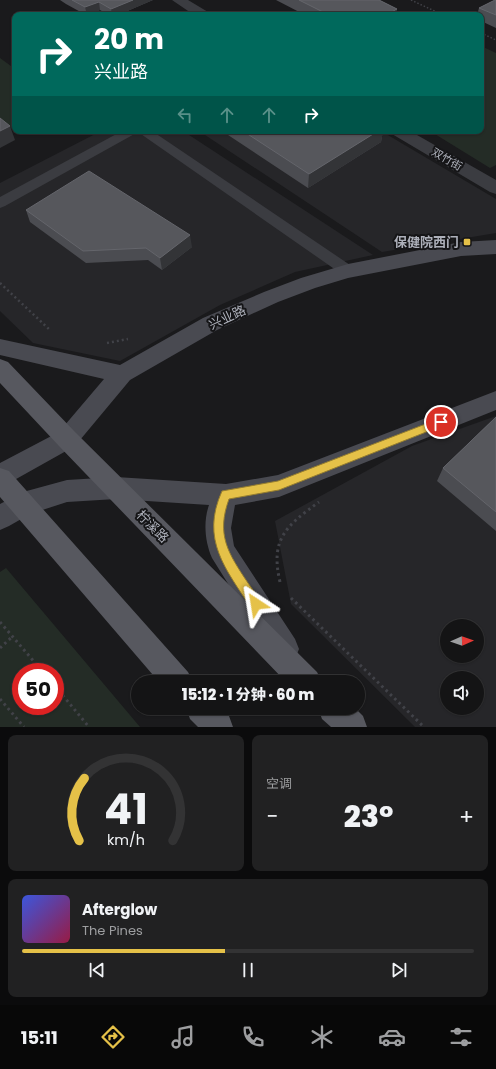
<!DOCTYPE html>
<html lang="zh">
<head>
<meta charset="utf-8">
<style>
	:root { --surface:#141415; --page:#212122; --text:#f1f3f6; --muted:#9d9ea0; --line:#333334; --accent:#e5c148 }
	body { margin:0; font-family:Poppins,"Noto Sans SC",sans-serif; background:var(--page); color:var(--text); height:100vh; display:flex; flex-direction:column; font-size:15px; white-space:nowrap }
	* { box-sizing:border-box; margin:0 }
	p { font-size:13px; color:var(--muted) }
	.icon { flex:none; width:22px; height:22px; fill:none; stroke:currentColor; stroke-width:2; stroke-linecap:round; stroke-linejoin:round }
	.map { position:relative; height:727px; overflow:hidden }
	.details { display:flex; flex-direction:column; gap:8px; padding:8px; background:#0b0b0c; flex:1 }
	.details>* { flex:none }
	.guide { position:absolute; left:12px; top:12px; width:472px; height:122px; border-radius:8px; box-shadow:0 1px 3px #0004,0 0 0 1px var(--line); background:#00695c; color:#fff; overflow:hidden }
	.needle { width:26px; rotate:88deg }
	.buttons { position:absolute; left:440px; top:619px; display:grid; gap:8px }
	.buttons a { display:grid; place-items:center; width:44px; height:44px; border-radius:50%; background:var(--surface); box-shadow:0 1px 3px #0004,0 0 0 1px var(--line); font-size:20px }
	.speed { position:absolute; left:12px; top:663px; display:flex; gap:8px; font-size:20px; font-weight:700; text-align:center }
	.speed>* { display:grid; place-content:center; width:52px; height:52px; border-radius:50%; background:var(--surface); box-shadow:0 1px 3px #0004,0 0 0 1px var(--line); line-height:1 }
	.speed .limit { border:6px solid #d22; background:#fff; color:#111 }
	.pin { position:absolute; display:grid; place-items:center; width:34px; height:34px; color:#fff; margin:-17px; border:2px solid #fff; border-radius:50%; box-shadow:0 1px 4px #0007 }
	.me { position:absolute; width:44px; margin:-22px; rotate:327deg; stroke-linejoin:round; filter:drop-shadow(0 0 3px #0008) }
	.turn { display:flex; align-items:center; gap:14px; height:84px; padding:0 16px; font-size:18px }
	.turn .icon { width:52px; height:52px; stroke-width:2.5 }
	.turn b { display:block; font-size:28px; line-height:34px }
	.lanes { display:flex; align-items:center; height:38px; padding:0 16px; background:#0003; justify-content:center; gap:20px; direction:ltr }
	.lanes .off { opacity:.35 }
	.big { font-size:30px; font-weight:800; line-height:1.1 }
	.details .tile { flex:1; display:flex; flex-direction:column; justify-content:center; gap:6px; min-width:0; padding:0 14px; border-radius:8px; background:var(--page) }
	.details .dial { align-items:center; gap:0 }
	.dial svg { height:104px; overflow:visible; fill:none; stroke:var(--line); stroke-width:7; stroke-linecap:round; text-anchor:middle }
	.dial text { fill:var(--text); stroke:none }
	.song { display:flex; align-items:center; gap:12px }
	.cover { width:48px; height:48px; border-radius:6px; background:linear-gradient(135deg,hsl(230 70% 55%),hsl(340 70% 35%)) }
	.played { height:4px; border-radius:2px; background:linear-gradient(90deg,var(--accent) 45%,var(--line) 45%) }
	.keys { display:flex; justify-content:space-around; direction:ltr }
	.heat { display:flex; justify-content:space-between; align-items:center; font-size:22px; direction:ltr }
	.details .tiles { flex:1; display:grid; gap:8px; grid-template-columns:1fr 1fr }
	.tile:last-child { grid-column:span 2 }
	.trip { position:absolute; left:131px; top:675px; width:234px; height:40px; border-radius:20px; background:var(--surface); box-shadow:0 1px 3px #0004,0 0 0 1px var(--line); font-weight:800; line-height:40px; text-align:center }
	.menu { display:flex; height:64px; justify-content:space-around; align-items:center; background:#080808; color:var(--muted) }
	.menu .icon { width:28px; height:28px }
	.menu .active { color:var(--accent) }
	.menu b { font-size:18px; color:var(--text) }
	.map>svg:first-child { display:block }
	.built { fill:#262629; fill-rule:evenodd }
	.green { fill:#242c26; fill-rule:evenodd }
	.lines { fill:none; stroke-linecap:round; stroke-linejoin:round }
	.path-far2 { stroke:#414248; stroke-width:1.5; stroke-dasharray:1.5 2; stroke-linecap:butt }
	.path-far1 { stroke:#414248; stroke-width:2.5; stroke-dasharray:2 3; stroke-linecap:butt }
	.path { stroke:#414248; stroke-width:3; stroke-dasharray:2.5 3.5; stroke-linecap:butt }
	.lane { fill:#3b3c41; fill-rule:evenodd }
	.street { fill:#3b3c41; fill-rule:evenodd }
	.secondary { fill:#494a51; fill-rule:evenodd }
	.primary { fill:#57585f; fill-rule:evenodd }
	.wall { fill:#4b4c51 }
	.shaded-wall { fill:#333437 }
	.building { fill:#56575c; stroke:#64656b }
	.route { fill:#e5c148; stroke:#957d2f }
	.poi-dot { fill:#e5c148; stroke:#151517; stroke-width:1.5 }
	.labels { text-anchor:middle; stroke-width:4; stroke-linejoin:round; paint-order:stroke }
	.far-street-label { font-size:11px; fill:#adb0ba; stroke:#151517 }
	.poi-label { font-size:13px; font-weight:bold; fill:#adb0ba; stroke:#151517; text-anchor:end }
	.street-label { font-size:13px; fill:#adb0ba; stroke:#151517 }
</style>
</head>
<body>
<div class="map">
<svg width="496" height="727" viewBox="0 0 496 727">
	<rect width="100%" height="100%" fill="#1a1a1c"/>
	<!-- built -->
	<path class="built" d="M101,131h82l190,124 -78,17 -75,33 -100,56 -87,-18 -33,-32v-128z
		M199,131h182l115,68v34l-114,19z
		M496,416v311h-81l-124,-123 -16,-83 137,-75zM447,626h30v30h-30zM447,678h30v30h-30z"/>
	<!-- green -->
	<path class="green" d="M481,46l15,7v112l-6,3 -60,-37h51z
		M0,58l15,11v62l-15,-12z
		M6,568l134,159h-140v-155zM21,672h34v34h-34z"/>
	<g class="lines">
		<!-- path-far2 -->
		<path class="path-far2" d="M411,0l32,15
			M429,15l6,-3
			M481,33l15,7"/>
		<!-- path-far1 -->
		<path class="path-far1" d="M0,283l51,48
			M107,343l21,-4"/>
		<!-- path -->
		<path class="path" d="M280,582c-10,-43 6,-56 39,-80
			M291,598l133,129
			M0,622l43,50
			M0,648l13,-12
			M55,686l34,41
			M0,699l24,28"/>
		<!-- lane -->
		<path class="lane" d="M122,131h30l201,136 3,4 -3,4 -5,1 -5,-1 -205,-143 -133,74 -5,2v-11z"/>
		<!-- street -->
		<path class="street" d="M172,0h16l20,12 2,3h-16z
			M390,131h20l86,49v14l-6,-2 -98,-58z"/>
		<!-- secondary -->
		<path class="secondary" d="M496,240v14l-35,2 -113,22 -33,10 -37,14 -61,28 -87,50 -55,66 -66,37 -9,3v-23l59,-31 45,-53 -104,-24v-16l120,26 83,-47 61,-26 37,-14 47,-14 113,-22z
			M496,391v19l-217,87 -44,8 -4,23 3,18 61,93 4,10 -4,10 -10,4 -10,-4 -63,-101c-7,-16 -9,-36 -3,-53l-93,-6 -49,3 -37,12 -21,12 -9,4v-26l23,-12 44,-12 49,-3 110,7 52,-9z"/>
		<!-- primary -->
		<path class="primary" d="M0,359l8,3 67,70 242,240 5,10h-36l-227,-236 -59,-63z
			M0,468l9,3 179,201 5,10h-34l-159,-185z
			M186,708h35l8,8 4,11h-35l-8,-8z
			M318,708h37l8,8 4,11h-36l-9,-8z"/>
	</g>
	<!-- wall -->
	<path class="wall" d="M60,0h93l-35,15h-9l-9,-5 -14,5 -20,-11z
		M276,0h103l18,9 -1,6h-91z
		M496,0v28l-15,-7v-6h-4l2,-7z
		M222,131h161l-2,11 -73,46z
		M26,210l166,37 -30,23 -14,-10 -62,3 -56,-41z
		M496,417v114l-59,-50 6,-13z"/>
	<!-- shaded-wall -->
	<path class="shaded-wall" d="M133,0h20l-35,15h-6l-1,-6z
		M99,2l1,8 -13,5 -2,-8z
		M397,9l-1,6h-10z
		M10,126l5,14 -15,8v-17z
		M378,131h5l-2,11 -73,46 1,-14z
		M190,235l2,12 -30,23 -2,-12z"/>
	<!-- building -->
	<path class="building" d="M72,0h61l-22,9 -12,-7 -14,5z
		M299,0h80l18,9 -11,6h-57z
		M495,0h1v15l-17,-7z
		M0,118l10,8 -10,5z
		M243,131h135l-69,43z
		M89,171l101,64 -30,23 -14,-10 -63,3 -57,-41z
		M496,417v95l-53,-44z"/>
	<!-- route -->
	<path class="route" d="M441,418l3,1 2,3 -2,3 -165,65 -50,9c-13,36 -1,54 19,84 5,7 10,13 13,21l-1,4 -4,2 -5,-2c-25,-39 -51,-68 -29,-117l56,-10z"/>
	<!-- markers -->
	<rect class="poi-dot" x="463" y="238" width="8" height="8" rx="2"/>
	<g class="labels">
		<!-- far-street labels -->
		<g class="far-street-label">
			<text transform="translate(447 159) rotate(30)" y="4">双竹街</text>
		</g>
		<!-- poi labels -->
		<g class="poi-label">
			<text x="459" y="247">保健院西门</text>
		</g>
		<!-- street labels -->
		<g class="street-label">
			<text transform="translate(227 317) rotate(-25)" y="5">兴业路</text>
			<text transform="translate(153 526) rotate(45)" y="5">柠溪路</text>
		</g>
	</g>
</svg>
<div class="buttons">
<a><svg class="needle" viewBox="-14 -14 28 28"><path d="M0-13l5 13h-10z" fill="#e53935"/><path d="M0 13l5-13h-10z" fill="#9d9ea0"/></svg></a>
<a><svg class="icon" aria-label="sound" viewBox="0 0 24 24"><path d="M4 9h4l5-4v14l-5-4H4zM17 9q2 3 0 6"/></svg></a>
</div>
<div class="speed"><div class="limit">50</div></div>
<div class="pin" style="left:441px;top:422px;background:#d93025"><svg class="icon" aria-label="arrive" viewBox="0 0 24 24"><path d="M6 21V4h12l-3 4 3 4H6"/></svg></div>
<svg class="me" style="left:256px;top:604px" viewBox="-20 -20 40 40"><path d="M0-17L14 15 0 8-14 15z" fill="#e5c148" stroke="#fff" stroke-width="4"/></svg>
<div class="trip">15:12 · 1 分钟 · 60 m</div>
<div class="guide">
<div class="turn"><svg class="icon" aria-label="right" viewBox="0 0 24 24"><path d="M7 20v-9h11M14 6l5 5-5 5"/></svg><div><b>20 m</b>兴业路</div></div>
<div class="lanes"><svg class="icon off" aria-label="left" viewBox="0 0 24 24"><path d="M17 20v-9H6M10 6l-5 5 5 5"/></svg><svg class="icon off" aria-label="ahead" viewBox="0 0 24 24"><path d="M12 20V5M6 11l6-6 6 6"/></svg><svg class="icon off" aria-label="ahead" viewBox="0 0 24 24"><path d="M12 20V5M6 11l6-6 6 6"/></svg><svg class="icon" aria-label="right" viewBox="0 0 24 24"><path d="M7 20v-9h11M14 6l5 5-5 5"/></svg></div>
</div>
</div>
<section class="details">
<div class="tiles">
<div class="tile dial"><svg viewBox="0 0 100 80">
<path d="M14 69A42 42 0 1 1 86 69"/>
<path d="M14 69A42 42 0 0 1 18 21" stroke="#e5c148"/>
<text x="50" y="56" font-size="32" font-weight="700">41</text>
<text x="50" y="72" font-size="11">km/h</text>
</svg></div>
<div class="tile"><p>空调</p>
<div class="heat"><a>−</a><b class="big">23°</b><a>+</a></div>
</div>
<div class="tile">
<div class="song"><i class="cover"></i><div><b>Afterglow</b><p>The Pines</p></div></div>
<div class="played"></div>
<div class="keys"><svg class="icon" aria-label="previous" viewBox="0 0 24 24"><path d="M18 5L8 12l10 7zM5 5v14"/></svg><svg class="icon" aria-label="pause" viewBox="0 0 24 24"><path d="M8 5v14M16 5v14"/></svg><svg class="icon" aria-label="next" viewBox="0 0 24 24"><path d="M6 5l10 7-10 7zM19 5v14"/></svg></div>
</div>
</div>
</section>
<nav class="menu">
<b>15:11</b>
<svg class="icon active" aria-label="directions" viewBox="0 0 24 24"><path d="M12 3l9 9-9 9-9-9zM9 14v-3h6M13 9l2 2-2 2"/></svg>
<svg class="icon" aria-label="music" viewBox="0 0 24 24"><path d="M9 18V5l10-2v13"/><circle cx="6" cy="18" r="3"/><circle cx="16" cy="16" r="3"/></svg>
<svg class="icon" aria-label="phone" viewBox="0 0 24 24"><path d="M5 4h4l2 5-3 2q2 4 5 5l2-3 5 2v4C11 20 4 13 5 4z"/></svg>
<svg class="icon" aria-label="climate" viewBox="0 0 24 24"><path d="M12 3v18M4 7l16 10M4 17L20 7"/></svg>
<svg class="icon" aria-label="car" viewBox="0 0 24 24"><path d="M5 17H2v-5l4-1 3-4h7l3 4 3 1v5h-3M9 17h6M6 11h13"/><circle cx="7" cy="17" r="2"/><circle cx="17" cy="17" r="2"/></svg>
<svg class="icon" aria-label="filters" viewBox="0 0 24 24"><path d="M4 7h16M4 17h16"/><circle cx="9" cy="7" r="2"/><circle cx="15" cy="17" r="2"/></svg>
</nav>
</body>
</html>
